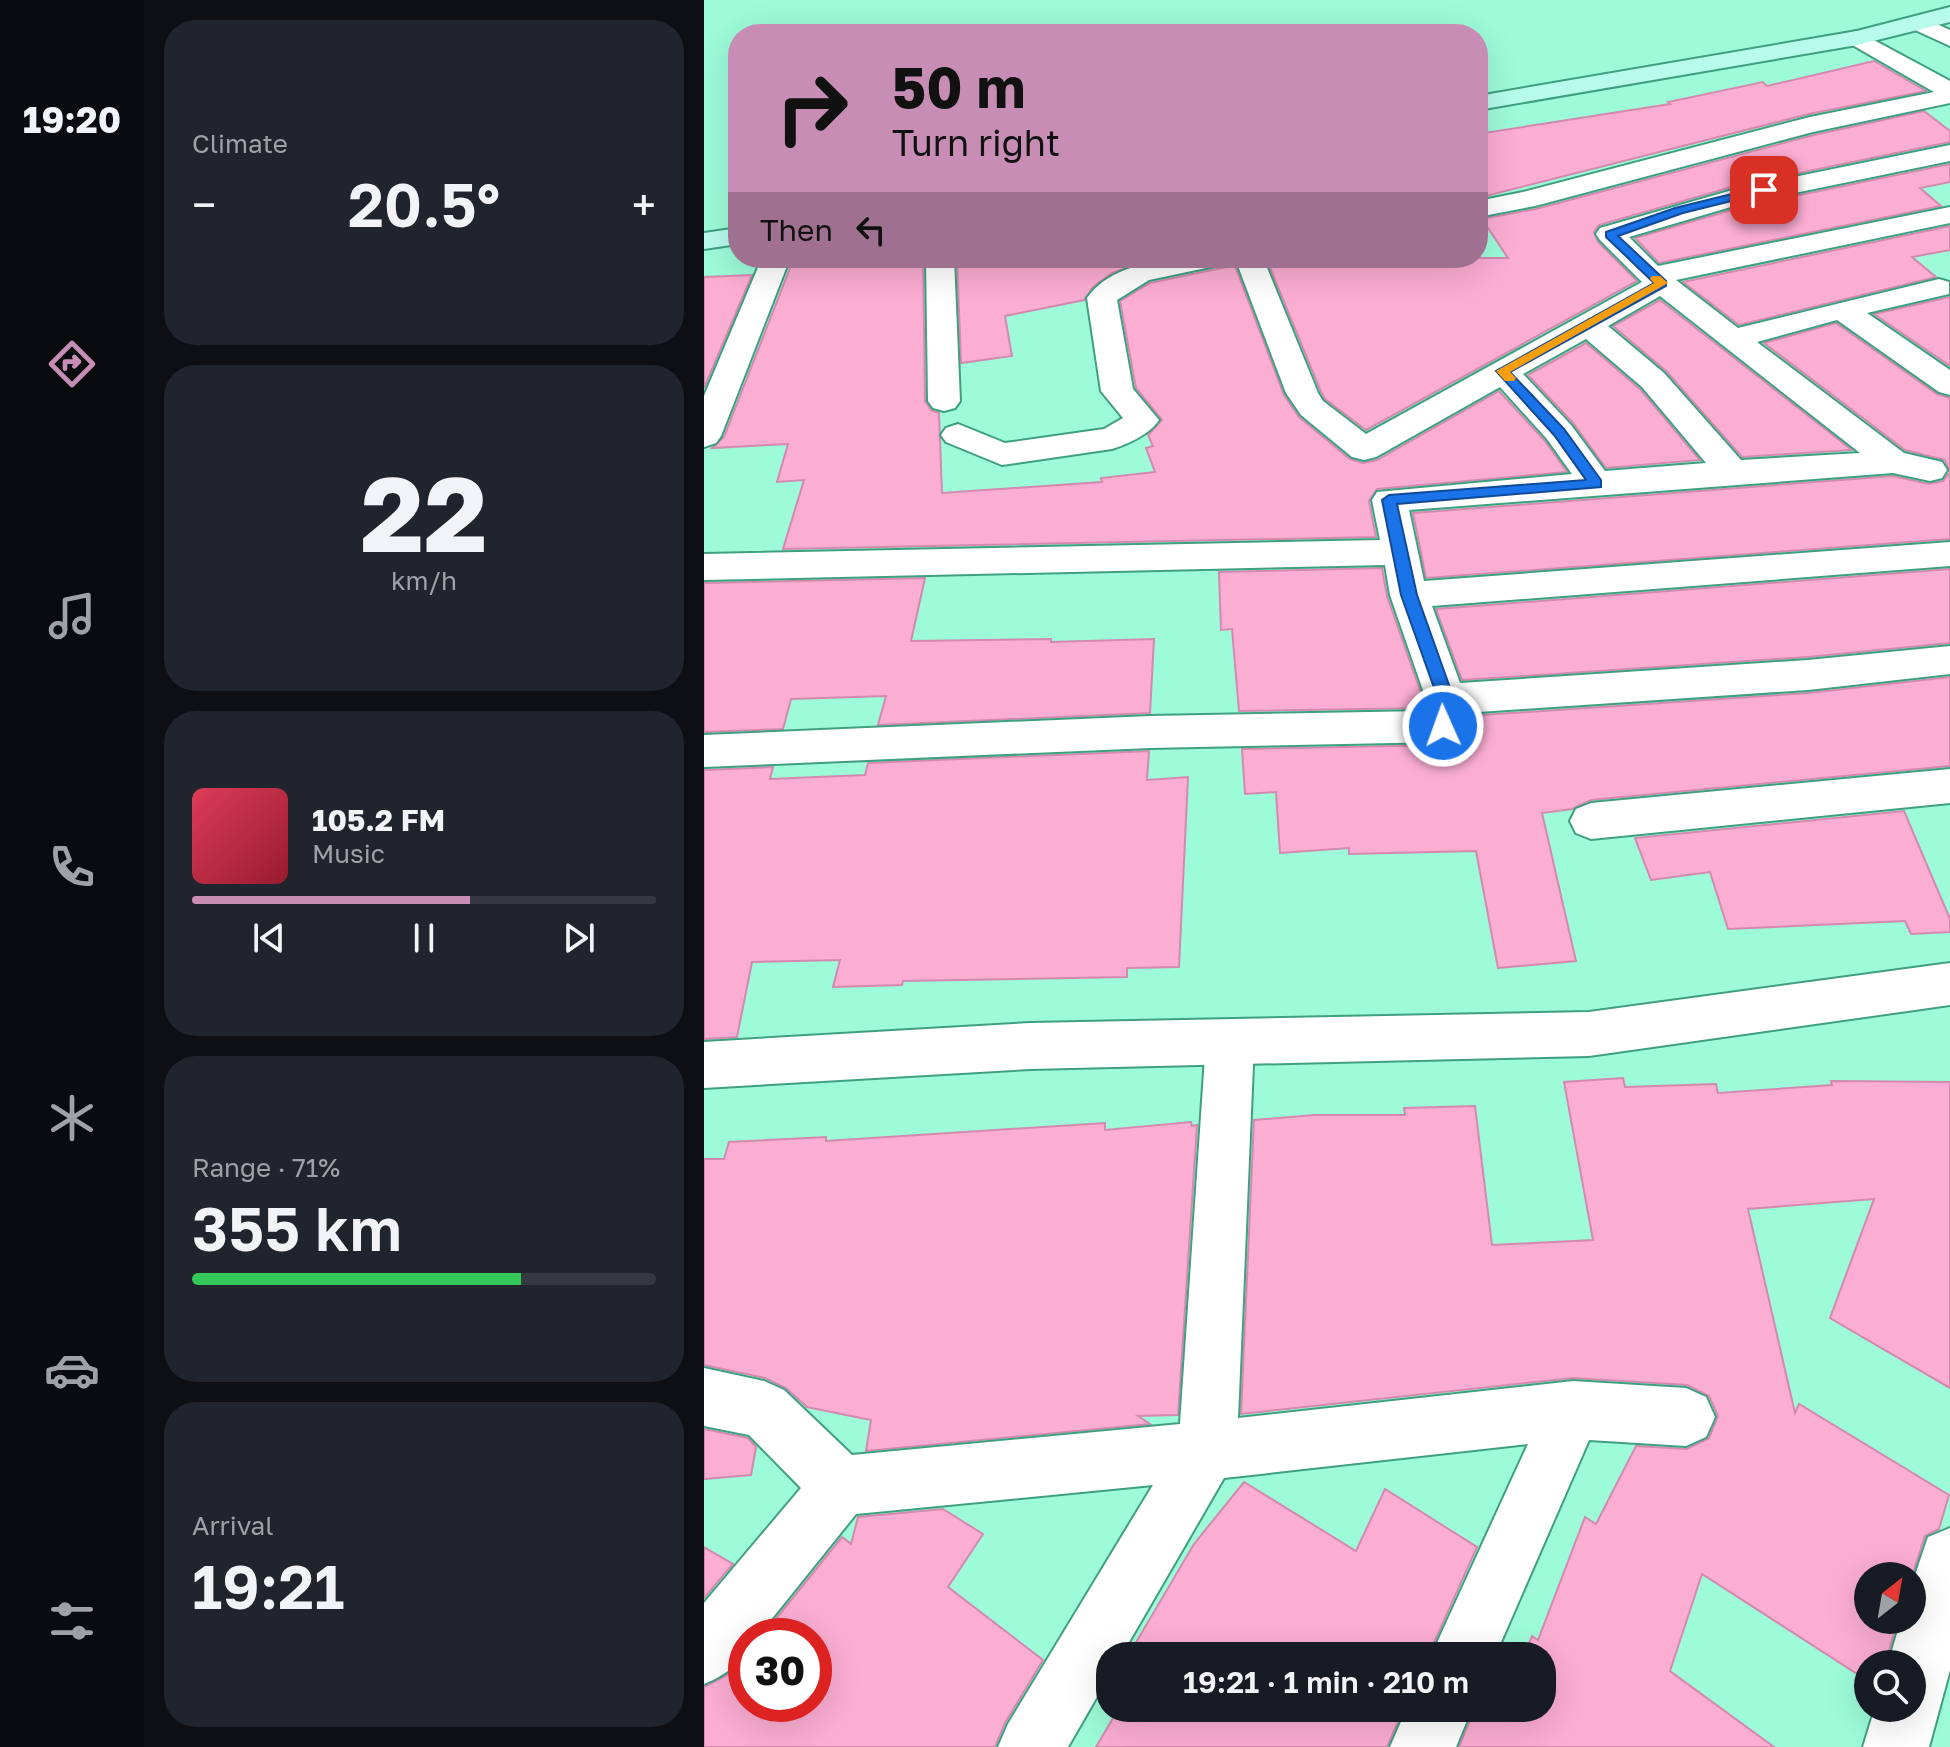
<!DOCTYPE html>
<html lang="en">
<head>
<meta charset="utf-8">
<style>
	:root { --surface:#171b24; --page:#20242c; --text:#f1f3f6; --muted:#9ea1a6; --line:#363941; --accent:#c88db5 }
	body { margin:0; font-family:"Golos Text",sans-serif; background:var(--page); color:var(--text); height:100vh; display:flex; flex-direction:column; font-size:30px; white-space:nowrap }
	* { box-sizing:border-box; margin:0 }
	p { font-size:26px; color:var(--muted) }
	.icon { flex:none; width:44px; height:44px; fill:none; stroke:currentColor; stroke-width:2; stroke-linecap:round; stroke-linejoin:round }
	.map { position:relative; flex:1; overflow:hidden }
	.sheet { display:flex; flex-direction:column; gap:20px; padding:20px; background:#0d0f14; width:560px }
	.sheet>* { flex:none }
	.guide { position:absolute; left:24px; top:24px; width:760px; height:244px; border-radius:32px; box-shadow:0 8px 32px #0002; background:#c88db5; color:#111; overflow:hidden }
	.needle { width:52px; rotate:31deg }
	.fabs { position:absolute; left:1150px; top:1562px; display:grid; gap:16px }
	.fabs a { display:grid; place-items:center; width:72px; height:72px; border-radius:50%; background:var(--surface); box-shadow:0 8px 32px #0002; font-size:40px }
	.speed { position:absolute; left:24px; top:1618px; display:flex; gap:16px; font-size:40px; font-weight:700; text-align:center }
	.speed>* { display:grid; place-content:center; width:104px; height:104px; border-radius:50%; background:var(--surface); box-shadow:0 8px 32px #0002; line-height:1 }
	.speed .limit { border:12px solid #d22; background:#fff; color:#111 }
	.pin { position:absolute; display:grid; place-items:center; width:68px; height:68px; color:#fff; margin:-34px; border-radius:16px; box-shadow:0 4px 12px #0006 }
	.me { position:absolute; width:88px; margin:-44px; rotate:358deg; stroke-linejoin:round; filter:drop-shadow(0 0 6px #0008) }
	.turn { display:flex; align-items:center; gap:28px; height:168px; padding:0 32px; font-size:36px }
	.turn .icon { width:104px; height:104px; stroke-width:2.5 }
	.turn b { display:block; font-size:56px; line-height:68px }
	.then { display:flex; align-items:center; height:76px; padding:0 32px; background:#0003; gap:16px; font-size:30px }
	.big { font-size:60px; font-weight:600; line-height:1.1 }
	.sheet .card { flex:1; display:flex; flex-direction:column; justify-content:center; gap:12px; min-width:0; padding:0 28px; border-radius:32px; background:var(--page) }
	.sheet .dial { align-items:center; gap:0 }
	.dial b { font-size:104px; line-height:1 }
	.song { display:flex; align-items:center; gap:24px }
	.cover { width:96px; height:96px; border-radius:12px; background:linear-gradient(135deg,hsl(350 70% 55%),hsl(350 70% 35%)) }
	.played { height:8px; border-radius:4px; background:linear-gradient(90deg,var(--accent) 60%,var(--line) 60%) }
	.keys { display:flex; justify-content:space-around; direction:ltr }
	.heat { display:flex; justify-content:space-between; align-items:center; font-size:44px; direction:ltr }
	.charge { height:12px; border-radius:6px; background:linear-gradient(90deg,#34c759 71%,var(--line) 0) }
	.trip { position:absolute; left:392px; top:1642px; width:460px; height:80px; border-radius:32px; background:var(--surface); box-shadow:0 8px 32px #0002; font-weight:600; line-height:80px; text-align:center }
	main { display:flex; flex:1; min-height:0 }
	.tabs { display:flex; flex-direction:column; width:144px; justify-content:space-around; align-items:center; background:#090b0e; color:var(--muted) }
	.tabs .icon { width:56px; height:56px }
	.tabs .on { color:var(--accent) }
	.tabs b { font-size:36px; color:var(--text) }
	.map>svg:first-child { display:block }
	.building { fill:#fbadd2; stroke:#d489ae; stroke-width:2 }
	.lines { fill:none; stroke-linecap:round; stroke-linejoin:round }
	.minor-casing { stroke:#3f9f81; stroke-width:4 }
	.tertiary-casing { stroke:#3f9f81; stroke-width:4 }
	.secondary-casing { stroke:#3f9f81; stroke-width:4 }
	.minor { fill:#fff; fill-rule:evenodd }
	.tertiary { fill:#fff; fill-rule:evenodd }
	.secondary { fill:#b6fbeb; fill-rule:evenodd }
	.route { fill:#1a73e8; stroke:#114b97; stroke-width:2 }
	.slow { fill:#f59e0b }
</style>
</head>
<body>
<main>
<nav class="tabs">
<b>19:20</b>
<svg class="icon on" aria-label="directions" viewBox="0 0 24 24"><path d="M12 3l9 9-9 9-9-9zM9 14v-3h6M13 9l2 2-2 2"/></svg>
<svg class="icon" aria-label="music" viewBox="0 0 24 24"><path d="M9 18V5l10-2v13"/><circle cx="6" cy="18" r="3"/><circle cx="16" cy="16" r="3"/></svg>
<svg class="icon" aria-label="phone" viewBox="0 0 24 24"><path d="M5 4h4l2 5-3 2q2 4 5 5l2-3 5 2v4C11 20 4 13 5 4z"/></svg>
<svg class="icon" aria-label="climate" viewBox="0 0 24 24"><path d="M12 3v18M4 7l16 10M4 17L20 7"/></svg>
<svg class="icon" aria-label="car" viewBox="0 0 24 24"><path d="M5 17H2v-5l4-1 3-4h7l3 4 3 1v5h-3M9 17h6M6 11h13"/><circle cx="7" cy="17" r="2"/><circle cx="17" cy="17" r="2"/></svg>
<svg class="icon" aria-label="filters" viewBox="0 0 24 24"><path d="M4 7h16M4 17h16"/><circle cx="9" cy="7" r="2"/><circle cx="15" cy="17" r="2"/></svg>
</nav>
<section class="sheet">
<div class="card"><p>Climate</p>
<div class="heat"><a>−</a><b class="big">20.5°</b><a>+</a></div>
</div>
<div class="card dial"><b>22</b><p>km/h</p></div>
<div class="card">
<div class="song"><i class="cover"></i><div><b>105.2 FM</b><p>Music</p></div></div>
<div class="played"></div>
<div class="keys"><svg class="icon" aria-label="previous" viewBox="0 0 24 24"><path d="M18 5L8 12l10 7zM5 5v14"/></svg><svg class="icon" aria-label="pause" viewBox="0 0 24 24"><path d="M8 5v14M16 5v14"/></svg><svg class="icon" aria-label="next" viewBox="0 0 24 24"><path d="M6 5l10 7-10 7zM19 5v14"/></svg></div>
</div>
<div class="card"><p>Range · 71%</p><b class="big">355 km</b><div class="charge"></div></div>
<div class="card"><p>Arrival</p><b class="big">19:21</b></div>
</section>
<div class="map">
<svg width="1246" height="1747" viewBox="0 0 1246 1747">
	<rect width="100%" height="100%" fill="#9dfbd9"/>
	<!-- building -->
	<path class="building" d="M1170,61l52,30 -117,23 -331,84v-64l192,-30 -2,-2 95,-20 4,4z
		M1220,111l26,20v11l-215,44 -136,39 -5,7 4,10 39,39 -271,149 -41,-31 -4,-7 -55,-134h242l-26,-39 54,-10 278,-74z
		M1246,164v18l-30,6 21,18 -282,57 -24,-25 107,-31z
		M1246,226v24l-38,7 24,20 -197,48 -56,-43z
		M90,258h129l2,143 6,9 8,3 3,80 160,-11 -1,-4 54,-6 -9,-24 7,-2 -5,-11 14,-15 -26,-32 -16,-87 30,-18 76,-16 6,-9 52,137 15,22 51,42 13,4 14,-3 122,-69 46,50 22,31 -190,17 -8,12 7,36 -593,12 21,-69 -27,2 11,-38 -76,4 12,-11z
		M253,258h198l-43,15 -19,14 -9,13 -79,16 7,40 -51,7z
		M48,275l-48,113v-111z
		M1246,297v69l-76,-52z
		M956,300l192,150 -110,7 -76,-86 -53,-45z
		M1132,323l101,71 13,4v141l-524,39 -13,-65 480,-37 36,8 14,-3 7,-9 -5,-12 -40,-10 -141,-107z
		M882,343l54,46 60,71 -94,8 -33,-45 -45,-48z
		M678,568l5,28 36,103 -1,9 -183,3 -7,-82 -11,1 -2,-58z
		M1246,569v74l-142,14 -346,23 -26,-71z
		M221,578l-14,63 140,-2v3l103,-3 -4,74 -272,12 8,-29 -95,3 -8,30 -79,3v-149z
		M1246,677v89l-359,34 -19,9 -30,4 34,148 -78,7 -22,-117 -127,3v-6l-69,5 -4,-61 -31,2 -3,-45 201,-4 17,-7 6,-11 1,-11 341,-23z
		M445,751l-2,29 41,-3 -9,190 -52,1v9l-224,4 -1,4 -69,2 7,-27 -88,2 -15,75 -33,2v-269l69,-3 -3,12 95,-4 3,-12z
		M1200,811l46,108v13l-39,2 -6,-13 -177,8 -18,-57 -59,8 -16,-42z
		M919,1078l2,9 91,-3 2,9 114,-8 -1,-4 119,1v306l-120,-70 44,-119 -126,10 47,204 4,-9 150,91 -10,34 -14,7 -13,40h-44v44h30l-13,44h-17v17l-166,-107 -32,97 104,76h-315l16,-39h67v-52h-18l8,-20 6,4 47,-123 11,7 40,-78 51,3 22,-11 9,-22 -9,-20 -22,-11 -114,-7 -332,36 13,-294 60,-5h91l-1,-7 71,-2 17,139 101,-5 -29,-158z
		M487,1122l1,4 5,-1 -19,290 -40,1 12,8 -284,27 5,-31 -64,-13 -21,-19 -21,-10 -61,-13v-206h20l5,-17 97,-5v4l279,-18v7z
		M0,1429l44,9 8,9 -5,28 -47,4z
		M540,1482l112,69 29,-62 92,58 -49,109h-300l66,-112z
		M239,1509l40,25 -35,53 95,73 -38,63 -10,24h-291v-60l25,-13 17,-22v52h68v-68h-52l80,-99 9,7 7,-27z
		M0,1547l29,17 -29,34z
		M415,1708h285l-17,39h-291z"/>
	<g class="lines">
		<defs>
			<path id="minor" d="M1217,17l29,13v16l-37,-17 -3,-5 3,-5z
				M1153,31l93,50v22l-137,29 -278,74 -57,11v-16l45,-9 287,-75 124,-25 -85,-49 -4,-5 4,-5z
				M1246,145v16l-209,43 -112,33 29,29 292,-59v16l-274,57 62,48 201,-49 10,3v12l-82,19 83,57v25l-11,-3 -102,-72 -80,22 147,111 38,9 5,8 -5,8 -12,3 -37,-8 -484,37 15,71 526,-39v24l-518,40 28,77 348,-23 142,-14v28l-142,16 -344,23 -1,13 -6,11 -14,5 -293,6 -446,19v-32l446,-19 275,-5 1,-12 -36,-104 -5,-30 -681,15v-26l676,-14 -8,-40 5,-8 195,-18 -25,-35 -47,-52 -124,70 -12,3 -12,-3 -51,-42 -15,-22 -51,-135h28l55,135 5,8 43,33 276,-152 -42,-42 -4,-6 4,-6 136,-39zM956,296l200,157 -119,7 -77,-87 -56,-47zM882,339l56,48 64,76 -101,8 -34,-46 -48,-51z
				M58,258h28l-69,178 -5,7 -12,4v-51z
				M222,258h28l6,143 -5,7 -11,3 -11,-3 -5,-7z
				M464,258h61l-4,6 -76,16 -32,20 16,89 26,31c-9,14 -31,24 -47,29l-110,16 -56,-23 -5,-7 5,-7 12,-4 47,19 99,-14 19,-11 -22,-27 -14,-93c19,-27 52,-33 81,-40z
				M1246,769v34l-359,36 -15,-6 -6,-12 6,-12 15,-6z
				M526,1020l17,6 7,16 -16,376 335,-37 113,7 20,9 9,20 -9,20 -20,9 -97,-6 -94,216h-64l97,-212 -304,34 -103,178h-11v18l-42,73h-70l10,-23 145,-239 -297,29 -98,122h-12c0,26 -20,39 -42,48v-81l97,-115 -52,-53 -45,-9v-58l60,13 20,9 68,65 328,-31 26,-382 7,-16z
				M1246,1528v142l-21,77h-66l12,-39h37v-44h-24l13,-44h11v-36l16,-47z
				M703,1708h65l-16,39h-66z"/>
			<path id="tertiary" d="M1246,963v42l-361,51 -559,13 -326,19v-46l326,-19 559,-11z"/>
			<path id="secondary" d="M1246,7v15l-93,23 -379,65v-14l379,-65z
				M34,228v16l-34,5v-16z"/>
		</defs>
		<!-- minor casing -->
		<use href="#minor" class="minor-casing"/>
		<!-- tertiary casing -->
		<use href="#tertiary" class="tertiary-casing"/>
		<!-- secondary casing -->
		<use href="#secondary" class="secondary-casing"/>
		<!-- minor -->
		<use href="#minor" class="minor"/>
		<!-- tertiary -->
		<use href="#tertiary" class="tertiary"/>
		<!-- secondary -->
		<use href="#secondary" class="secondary"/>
	</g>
	<!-- route -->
	<path class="route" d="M1060,186l4,1v5l-85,21 -65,23 48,45v5l-156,86 54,57 37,51v7l-204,17 20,91 37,104 -5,32h-12l-3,-5 4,-27 -37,-104 -19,-95 7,-5 197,-15 -32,-45 -58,-64 158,-88 -48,-46v-5l69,-24z"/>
	<!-- slow -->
	<path class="slow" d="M948,276h8l8,7 -158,89 6,6 -2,3h-9l-9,-10 158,-88 -4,-4z"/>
</svg>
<div class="fabs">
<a><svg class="needle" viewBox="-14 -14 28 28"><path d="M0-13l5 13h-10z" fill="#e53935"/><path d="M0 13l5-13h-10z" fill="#9ea1a6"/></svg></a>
<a><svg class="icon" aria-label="search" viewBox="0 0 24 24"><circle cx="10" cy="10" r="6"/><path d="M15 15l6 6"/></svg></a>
</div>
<div class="speed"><div class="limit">30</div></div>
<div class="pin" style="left:1060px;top:190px;background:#d93025"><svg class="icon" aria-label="arrive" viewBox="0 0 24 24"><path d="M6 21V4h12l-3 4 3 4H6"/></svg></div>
<svg class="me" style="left:739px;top:726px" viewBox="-20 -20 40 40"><circle r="17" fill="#1a73e8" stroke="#fff" stroke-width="3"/><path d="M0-11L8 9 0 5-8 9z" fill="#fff"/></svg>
<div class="trip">19:21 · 1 min · 210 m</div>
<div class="guide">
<div class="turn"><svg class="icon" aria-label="right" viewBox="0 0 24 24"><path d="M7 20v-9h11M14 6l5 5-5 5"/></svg><div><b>50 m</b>Turn right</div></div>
<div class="then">Then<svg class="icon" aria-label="left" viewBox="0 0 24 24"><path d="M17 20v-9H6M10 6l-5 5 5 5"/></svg></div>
</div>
</div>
</main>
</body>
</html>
